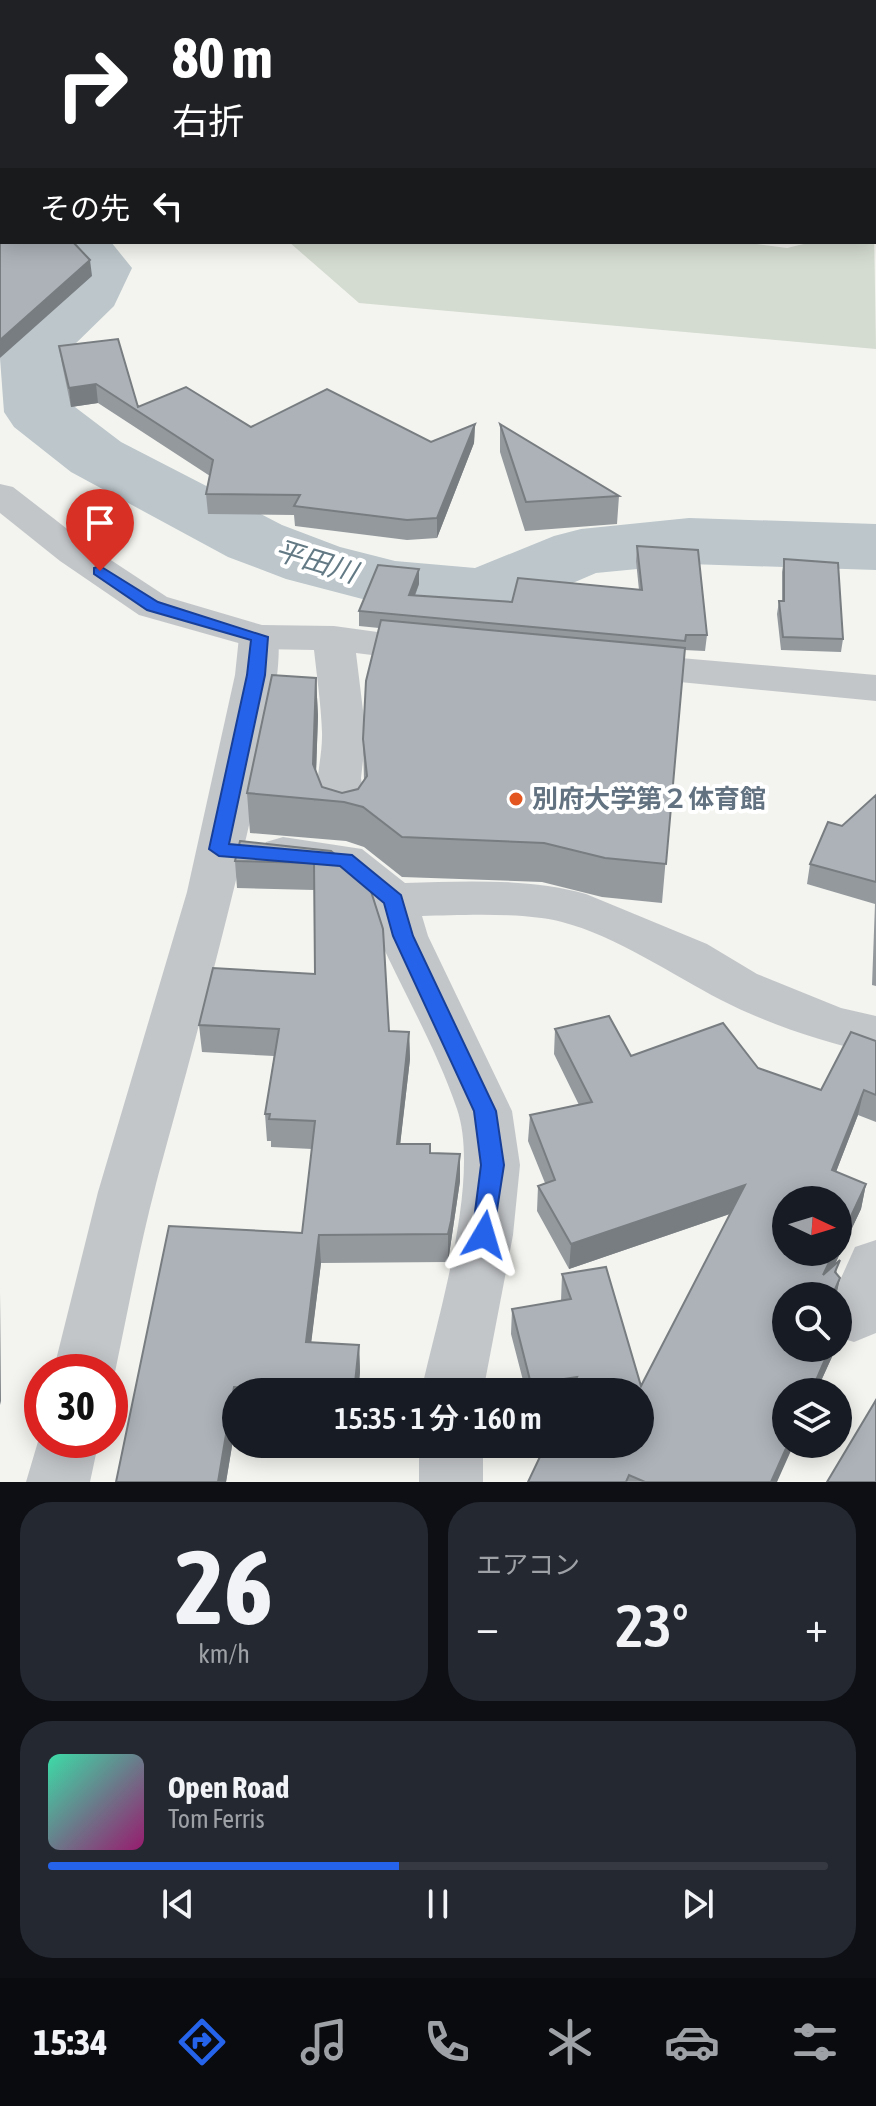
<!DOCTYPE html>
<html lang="ja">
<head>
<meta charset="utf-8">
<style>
	:root { --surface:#171b24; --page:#242831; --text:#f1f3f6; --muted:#9ea1a6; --line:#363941; --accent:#2563eb }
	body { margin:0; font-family:"Asap Condensed","Noto Sans JP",sans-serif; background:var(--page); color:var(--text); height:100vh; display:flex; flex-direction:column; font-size:30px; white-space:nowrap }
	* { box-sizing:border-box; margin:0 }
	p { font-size:26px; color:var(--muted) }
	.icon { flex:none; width:44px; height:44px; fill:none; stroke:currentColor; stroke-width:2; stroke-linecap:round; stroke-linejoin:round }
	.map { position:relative; height:1482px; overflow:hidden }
	.panel { display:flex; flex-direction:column; gap:20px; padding:20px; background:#0d0f14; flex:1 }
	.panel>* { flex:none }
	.top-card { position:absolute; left:0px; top:0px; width:876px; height:244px; box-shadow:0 4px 20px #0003; background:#202124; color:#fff; overflow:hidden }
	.needle { width:52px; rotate:94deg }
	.controls { position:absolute; left:772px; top:1186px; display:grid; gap:16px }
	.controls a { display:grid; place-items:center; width:80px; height:80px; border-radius:50%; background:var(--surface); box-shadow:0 4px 20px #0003; font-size:40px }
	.speed { position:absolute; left:24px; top:1354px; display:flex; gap:16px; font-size:40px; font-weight:700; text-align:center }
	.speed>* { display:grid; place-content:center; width:104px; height:104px; border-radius:50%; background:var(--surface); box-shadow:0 4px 20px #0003; line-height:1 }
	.speed .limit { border:12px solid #d22; background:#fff; color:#111 }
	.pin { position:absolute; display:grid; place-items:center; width:68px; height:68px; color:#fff; margin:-82px -34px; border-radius:50% 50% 50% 0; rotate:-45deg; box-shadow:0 0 8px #0007 }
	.pin .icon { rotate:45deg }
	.me { position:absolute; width:88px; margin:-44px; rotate:7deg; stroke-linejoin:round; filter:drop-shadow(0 0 6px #0008) }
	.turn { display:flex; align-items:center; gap:28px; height:168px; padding:0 40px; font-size:36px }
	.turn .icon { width:104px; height:104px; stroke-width:2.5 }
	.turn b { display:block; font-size:56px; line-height:68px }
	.then { display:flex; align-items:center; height:76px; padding:0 40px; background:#0003; gap:16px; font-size:30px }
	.big { font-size:60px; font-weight:600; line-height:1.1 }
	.panel .tile { flex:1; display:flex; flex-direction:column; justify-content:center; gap:12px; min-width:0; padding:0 28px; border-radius:32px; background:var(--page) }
	.panel .dial { align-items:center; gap:0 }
	.dial b { font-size:104px; line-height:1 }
	.song { display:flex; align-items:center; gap:24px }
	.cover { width:96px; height:96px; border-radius:12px; background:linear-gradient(135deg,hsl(160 70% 55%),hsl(320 70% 35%)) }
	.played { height:8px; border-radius:4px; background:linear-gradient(90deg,var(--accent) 45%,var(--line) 45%) }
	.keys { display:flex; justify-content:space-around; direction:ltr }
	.heat { display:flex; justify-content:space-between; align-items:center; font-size:44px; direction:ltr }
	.panel .tiles { flex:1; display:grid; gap:20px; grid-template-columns:1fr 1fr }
	.tile:last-child { grid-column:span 2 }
	.trip { position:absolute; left:222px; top:1378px; width:432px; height:80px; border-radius:40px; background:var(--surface); box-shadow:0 4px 20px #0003; font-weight:600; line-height:80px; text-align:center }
	.tab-bar { display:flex; height:128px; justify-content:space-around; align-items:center; background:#090b0e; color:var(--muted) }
	.tab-bar .icon { width:56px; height:56px }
	.tab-bar .selected { color:var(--accent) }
	.tab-bar b { font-size:36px; color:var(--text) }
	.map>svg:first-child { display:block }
	.green { fill:#d4dbd0 }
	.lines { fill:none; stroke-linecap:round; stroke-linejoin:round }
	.river { fill:#bcc6cb; fill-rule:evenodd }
	.minor { fill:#c3c6c9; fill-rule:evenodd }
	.tertiary { fill:#c3c6c9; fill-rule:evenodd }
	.wall { fill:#94999e }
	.shaded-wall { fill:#787d81 }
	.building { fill:#acb2b8; stroke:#787d81; stroke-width:2 }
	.route { fill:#2563eb; stroke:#184099; stroke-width:2 }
	.poi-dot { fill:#e3561f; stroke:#fff; stroke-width:3 }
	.labels { text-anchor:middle; stroke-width:8; stroke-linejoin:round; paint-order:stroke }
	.poi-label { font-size:26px; font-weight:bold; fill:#627281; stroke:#fff; text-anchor:start }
	.water-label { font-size:28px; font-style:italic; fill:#637a85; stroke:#fff }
</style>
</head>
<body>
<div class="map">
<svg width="876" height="1482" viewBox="0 0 876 1482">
	<rect width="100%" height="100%" fill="#f3f4ef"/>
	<!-- green -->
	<path class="green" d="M874,227l2,122 -517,-46 -70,-61h453l45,6 25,-6h62z"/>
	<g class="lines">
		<!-- river -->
		<path class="river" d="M48,242h63l21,26 -18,38 -44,43 -7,14 8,41 50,38 161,83 58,22 55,14 80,7 79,-32 27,-7 108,-11 187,6v46l-187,-6 -93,9 -84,36 -28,6 -91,-8 -107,-28 -58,-22 -157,-85 -57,-45 -10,-15 -4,-54 19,-32 45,-41 7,-15z"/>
		<!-- minor -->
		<path class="minor" d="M876,166v18l-2,1v-18z
			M0,484l13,3 75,58 79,52 95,28 72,1 116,16 6,9 -6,9 -15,3 -79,-10 10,82 -5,43 5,36 -7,11 -16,4 -16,-4c-19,-30 -4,-61 -5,-93 -1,-27 -5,-55 -8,-82l-54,-1 -121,-34 -79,-54 -60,-48z
			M623,653l253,22v26l-268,-26 -6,-9 6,-9z
			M283,837l79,12 43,34c58,-2 124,-5 181,11l121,50 50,30 84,34 35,8v38c-53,-12 -106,-29 -155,-54 -48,-25 -105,-64 -159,-78 -38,-10 -100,-7 -140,-6l6,20 84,175 8,54 -7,70 -30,157h-62c16,-73 60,-213 36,-283 -20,-59 -53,-116 -79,-173l-6,-29 -40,-33 -66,-10 -7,-11 7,-11z
			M876,1240v93l-22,9 -16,-5v-41h-5l22,-49z
			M419,1444h64v38h-64z"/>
		<!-- tertiary -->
		<path class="tertiary" d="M260,625l15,3c27,40 -101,487 -120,560 -16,61 -27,123 -40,184l-5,10v-10h-57l45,-180 89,-300 48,-217 4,-38 6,-9z
			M42,1428v12h57l-9,42h-64z"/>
	</g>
	<!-- wall -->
	<path class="wall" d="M626,0h250v32h-2v-30h-244z
		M59,346l79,61 113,20 180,15 44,-18 -1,19 -37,95 -30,2 -112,-14 -1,-11 -86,-1 -2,-20 4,-18 -112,-73 -27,4 -9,-43z
		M500,424l119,72 -2,28 -92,7 -25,-79z
		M637,546l70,89 -2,16 -21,-1 -22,253 -60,-6 -60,-15 -140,-5 -38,-30 -18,-6 -96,-8 -3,-40 69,-115 2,38 -2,55 6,16 20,6 16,-4 6,-8 -1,-42 16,-111 -20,-2v-15l60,-42v15l-4,12 97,6 127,-12 -3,-29z
		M784,559l59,80 -2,13 -60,-2 -4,-36 2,-13h3v-29z
		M876,795v191l-4,-1 3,-81 -68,-20 3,-20 32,-38z
		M331,851l58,180 20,1 1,27 -10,85 30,9 30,28 -12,81 -127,1 -10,79 48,3 1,27 -2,20h-122v30l-10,60h-110l186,-249 10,-84 -41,-2v-6h-4l-2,-27 9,-58 -72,-4 -3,-27 116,-51 -1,-84 -77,-2 -2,-27z
		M555,1029l76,27 127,12 63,22 55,-49v81l-18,-7 -22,57 30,12 -5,25 -26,55 2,10 3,4 -4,18h-50l50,52 -20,44h-30l-9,90h-249l112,-90h-114l-15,-58 1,-25 49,-8 1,-27 79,112 89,-172 -161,55 -32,-58 1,-25 7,-3 -17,-42 2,-26 49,-10 -25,-51z"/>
	<!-- shaded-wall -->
	<path class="shaded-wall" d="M90,260l2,16 -92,82v-18z
		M96,384l2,19 -27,4 -2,-19z
		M475,424l-1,19 -37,95v-20z
		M419,569v15l-10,26v-15z
		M316,678l2,38 -3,87 -2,-39z
		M409,1032l1,27 -13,113v-28z
		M864,1090l-6,25 -31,80 5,-25z
		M460,1154v27l-12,81v-28z
		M866,1184l-5,25 -41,87 3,-21 11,-23h4v-8z
		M745,1185l-4,25 -172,59 2,-25z
		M319,1235l2,28 -13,106 -2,-27z
		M840,1278l-4,18h-4z
		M0,1293l1,112 -1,-4z
		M844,1317l-6,26v-13z
		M359,1345l1,27 -2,20h-4z
		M830,1348h6l-20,44h-5z
		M234,1387l2,35 -10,60h-8z
		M788,1444h6l-17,38h-6z"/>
	<!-- building -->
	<path class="building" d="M0,0h197l7,2h-202v240h71l17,18 -90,80z
		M650,0h226v21h-2v-19h-220z
		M874,55h2v14l-2,1z
		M874,87l2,1v18l-2,10z
		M874,125l2,1v17l-2,1z
		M118,339l20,68 48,-20 65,40 76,-38 104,53 44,-18 -38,94 -30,2 -113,-14 6,-11 -94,-1 7,-34 -117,-76 -27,4 -10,-42z
		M500,424l119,72 -93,6z
		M637,546l61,4 9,85h-21l-1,6 -326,-30 19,-46 41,4 -10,26 103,7 6,-24 124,12z
		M784,559l54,4 5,76 -60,-2 -4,-36h5z
		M381,620l304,28 -19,216 -61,-6 -61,-15 -142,-6 -39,-30 -19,-5 -97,-9 25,-118 44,3 -3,86 9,23 20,6 16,-4 9,-13 -4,-37 3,-58z
		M876,795v87l-66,-18 18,-42 14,4z
		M240,841l91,10 37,31 15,47 6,102 20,1 -12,112h33v9l30,1 -9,67 -3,13 -129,1 -13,107 53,3 -5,47h-24l-96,-5 -16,95h-102l53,-256 133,7 13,-112 -46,-2 1,-5h-5l14,-85 -80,-4 14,-57 102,6 -1,-111 -79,-2z
		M609,1016l22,40 92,-33 35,45 63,22 30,-58 25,9v54l-12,-5 -32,80 34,14 -28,60v-44h-52v52h48l-11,23 17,-15 -5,12 5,6 -8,18h-46v52h44l-19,44h-25v52h2l-17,38h-126l-16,-7 -3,7h-98l18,-38h94v-52h-70l7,-15 -46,7 -19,-75 59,-10 -9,-25 44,-7 35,119 104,-201 -174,59 -33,-58 17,-6 -25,-65 62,-13 -37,-73z
		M838,1314l6,3 -6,13z
		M876,1400v82h-49z"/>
	<!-- route -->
	<path class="route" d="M100,566l58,36 110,35 -3,38 -36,169 123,11 49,40 12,41 83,175 8,54 -12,77 -8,3 -9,-3 -3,-7 9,-70 -7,-54 -81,-175 -9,-33 -44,-37 -121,-10 -10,-7 38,-174 4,-35 -104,-30 -53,-36v-6z"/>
	<!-- markers -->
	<circle class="poi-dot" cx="516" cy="799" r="8"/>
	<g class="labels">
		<!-- poi labels -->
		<g class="poi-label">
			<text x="532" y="808">別府大学第２体育館</text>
		</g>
		<!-- water labels -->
		<g class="water-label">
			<text transform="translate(316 561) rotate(17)" y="10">平田川</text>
		</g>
	</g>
</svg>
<div class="controls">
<a><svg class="needle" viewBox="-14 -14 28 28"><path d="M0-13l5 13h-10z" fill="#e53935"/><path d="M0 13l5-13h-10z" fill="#9ea1a6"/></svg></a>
<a><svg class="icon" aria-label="search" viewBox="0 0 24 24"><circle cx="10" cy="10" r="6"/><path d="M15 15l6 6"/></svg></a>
<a><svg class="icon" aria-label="layers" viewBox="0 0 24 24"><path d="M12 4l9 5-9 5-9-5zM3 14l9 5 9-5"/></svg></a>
</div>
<div class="speed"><div class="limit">30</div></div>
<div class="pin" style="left:100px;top:571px;background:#d93025"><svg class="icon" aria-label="arrive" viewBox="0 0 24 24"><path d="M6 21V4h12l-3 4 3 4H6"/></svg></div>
<svg class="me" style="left:484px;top:1235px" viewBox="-20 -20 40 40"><path d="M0-17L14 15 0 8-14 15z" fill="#2563eb" stroke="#fff" stroke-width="4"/></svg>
<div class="trip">15:35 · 1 分 · 160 m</div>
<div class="top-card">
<div class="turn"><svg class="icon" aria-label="right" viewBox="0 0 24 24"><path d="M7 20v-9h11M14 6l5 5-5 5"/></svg><div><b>80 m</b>右折</div></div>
<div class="then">その先<svg class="icon" aria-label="left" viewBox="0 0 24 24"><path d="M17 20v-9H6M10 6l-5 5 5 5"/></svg></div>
</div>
</div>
<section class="panel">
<div class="tiles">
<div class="tile dial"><b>26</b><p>km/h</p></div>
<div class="tile"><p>エアコン</p>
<div class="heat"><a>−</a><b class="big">23°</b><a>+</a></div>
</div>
<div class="tile">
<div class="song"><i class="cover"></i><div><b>Open Road</b><p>Tom Ferris</p></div></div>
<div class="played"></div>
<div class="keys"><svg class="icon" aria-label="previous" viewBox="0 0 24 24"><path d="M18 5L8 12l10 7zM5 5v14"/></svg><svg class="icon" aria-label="pause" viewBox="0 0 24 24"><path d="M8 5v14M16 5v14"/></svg><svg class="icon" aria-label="next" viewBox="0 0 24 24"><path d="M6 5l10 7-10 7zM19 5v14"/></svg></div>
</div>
</div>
</section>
<nav class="tab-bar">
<b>15:34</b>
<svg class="icon selected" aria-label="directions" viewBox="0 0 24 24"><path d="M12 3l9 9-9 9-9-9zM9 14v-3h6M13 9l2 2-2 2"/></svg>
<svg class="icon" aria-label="music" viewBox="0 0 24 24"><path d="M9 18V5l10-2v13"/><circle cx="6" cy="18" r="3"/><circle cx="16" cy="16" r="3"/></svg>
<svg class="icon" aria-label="phone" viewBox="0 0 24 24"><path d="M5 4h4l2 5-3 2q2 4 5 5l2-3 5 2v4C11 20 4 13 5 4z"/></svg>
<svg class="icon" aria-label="climate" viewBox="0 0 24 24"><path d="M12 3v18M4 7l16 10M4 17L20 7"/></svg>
<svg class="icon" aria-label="car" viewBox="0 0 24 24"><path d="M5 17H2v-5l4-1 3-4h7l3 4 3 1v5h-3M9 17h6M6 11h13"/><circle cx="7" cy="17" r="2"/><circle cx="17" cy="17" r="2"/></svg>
<svg class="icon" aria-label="filters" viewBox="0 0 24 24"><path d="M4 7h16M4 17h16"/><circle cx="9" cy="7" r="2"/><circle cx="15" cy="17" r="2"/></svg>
</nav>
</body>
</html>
